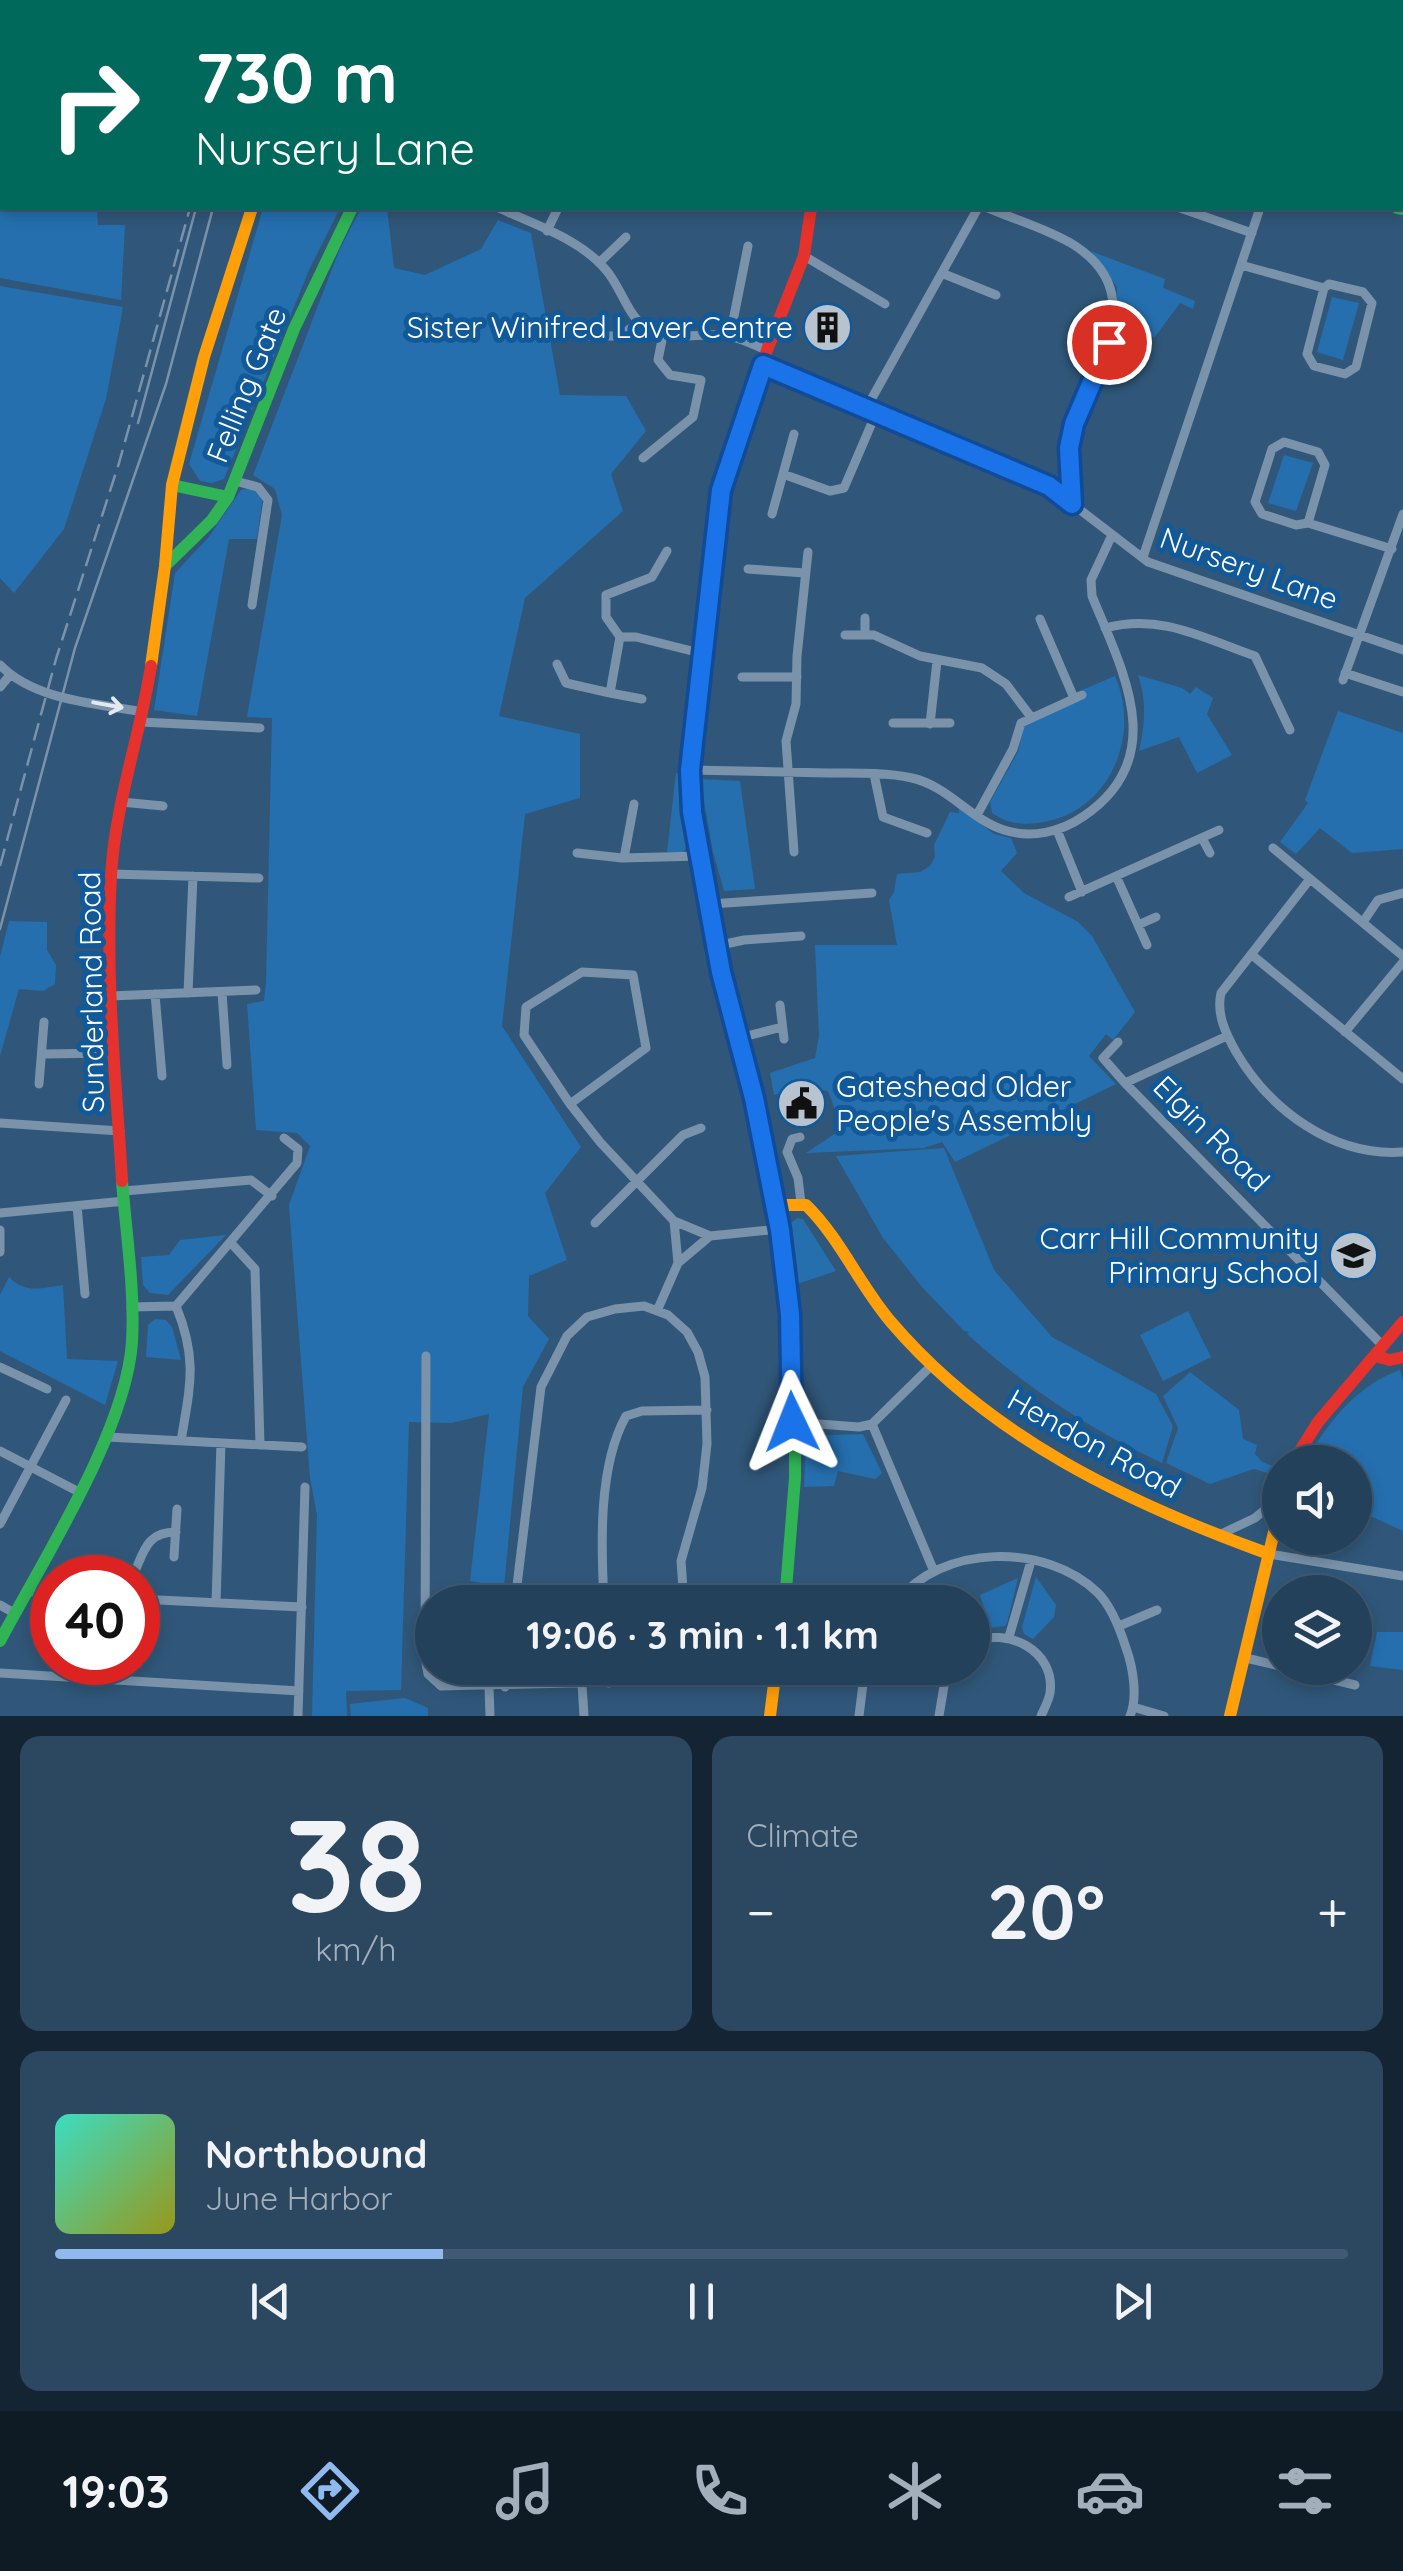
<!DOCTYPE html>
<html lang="en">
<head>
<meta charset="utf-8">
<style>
	:root { --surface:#24415b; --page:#2c4861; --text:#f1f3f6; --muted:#a3afbb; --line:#415a71; --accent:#90b9f0 }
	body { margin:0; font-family:Quicksand,sans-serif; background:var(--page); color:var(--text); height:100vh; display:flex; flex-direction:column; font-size:38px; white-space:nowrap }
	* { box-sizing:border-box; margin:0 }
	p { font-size:32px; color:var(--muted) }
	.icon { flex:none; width:55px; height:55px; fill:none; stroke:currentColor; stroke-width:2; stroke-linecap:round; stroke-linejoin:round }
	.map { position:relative; height:1716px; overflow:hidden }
	.details { display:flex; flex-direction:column; gap:20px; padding:20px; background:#142432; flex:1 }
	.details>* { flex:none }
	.hud { position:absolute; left:0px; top:0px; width:1405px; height:210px; box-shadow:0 5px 15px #0003,0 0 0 2px var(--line); background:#00695c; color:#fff; overflow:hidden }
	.buttons { position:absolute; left:1262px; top:1445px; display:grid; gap:20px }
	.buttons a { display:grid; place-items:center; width:110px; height:110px; border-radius:50%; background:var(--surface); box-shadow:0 5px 15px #0003,0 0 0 2px var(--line); font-size:50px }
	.speed { position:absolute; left:30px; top:1555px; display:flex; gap:20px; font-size:50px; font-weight:700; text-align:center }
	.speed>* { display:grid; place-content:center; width:130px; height:130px; border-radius:50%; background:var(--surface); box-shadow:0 5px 15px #0003,0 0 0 2px var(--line); line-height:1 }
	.speed .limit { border:15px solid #d22; background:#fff; color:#111 }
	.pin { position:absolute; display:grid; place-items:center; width:85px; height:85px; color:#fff; margin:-42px; border:5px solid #fff; border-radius:50%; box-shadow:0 2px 10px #0007 }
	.me { position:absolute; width:110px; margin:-55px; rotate:358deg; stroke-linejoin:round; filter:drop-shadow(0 0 8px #0008) }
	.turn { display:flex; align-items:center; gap:35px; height:210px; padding:0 30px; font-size:45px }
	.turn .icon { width:130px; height:130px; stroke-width:2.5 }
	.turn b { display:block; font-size:70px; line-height:85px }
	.big { font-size:75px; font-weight:700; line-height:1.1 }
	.details .card { flex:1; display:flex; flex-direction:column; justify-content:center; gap:15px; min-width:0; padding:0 35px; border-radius:20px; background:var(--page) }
	.details .dial { align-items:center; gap:0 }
	.dial b { font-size:130px; line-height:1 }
	.song { display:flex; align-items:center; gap:30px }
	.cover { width:120px; height:120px; border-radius:15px; background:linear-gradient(135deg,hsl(170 70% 55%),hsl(60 70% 35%)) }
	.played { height:10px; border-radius:5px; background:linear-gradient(90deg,var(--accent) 30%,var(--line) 30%) }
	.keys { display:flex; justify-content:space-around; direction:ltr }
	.heat { display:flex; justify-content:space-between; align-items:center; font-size:55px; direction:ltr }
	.details .tiles { flex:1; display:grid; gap:20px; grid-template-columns:1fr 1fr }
	.card:last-child { grid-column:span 2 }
	.trip { position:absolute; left:415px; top:1585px; width:575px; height:100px; border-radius:50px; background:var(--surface); box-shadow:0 5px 15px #0003,0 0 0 2px var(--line); font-weight:700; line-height:100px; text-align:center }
	.tab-bar { display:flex; height:160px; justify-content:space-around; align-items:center; background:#0e1a24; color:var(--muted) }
	.tab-bar .icon { width:70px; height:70px }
	.tab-bar .selected { color:var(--accent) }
	.tab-bar b { font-size:45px; color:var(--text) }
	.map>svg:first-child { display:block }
	.green { fill:#256faf }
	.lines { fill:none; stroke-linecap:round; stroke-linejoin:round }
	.street { stroke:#7a93ab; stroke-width:9 }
	.fast { stroke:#30b455; stroke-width:12 }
	.slow { stroke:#ff9f0a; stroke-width:12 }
	.jam { stroke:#e5322d; stroke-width:12 }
	.tram { stroke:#7b93aa; stroke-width:2.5 }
	.rail { stroke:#7b93aa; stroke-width:2.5; stroke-dasharray:18 8; stroke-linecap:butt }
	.oneway { stroke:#e4e9ee }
	.route-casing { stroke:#114b97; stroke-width:25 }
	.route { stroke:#1a73e8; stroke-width:18 }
	.labels { text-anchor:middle; stroke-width:10; stroke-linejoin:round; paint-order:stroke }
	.poi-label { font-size:30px; fill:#fff; stroke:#115998; text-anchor:end }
	.street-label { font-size:30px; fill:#fff; stroke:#115998 }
</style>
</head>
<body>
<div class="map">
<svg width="1403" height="1716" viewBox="0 0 1403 1716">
	<rect width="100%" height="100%" fill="#305779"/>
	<!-- green -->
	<path class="green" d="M19,208h78l1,17h27l-4,75 -121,-22v-66z
		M263,208h77l-31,62 -85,209 -12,4 -12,-2 -11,-17z
		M361,208h26l7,60 31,7 56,-26 17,-29 33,13 29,162 66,1 20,35 -35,43 12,37 -98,87 -26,118 81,18v64l-55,16 -23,212 79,121 -36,46 22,67 -38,16 -1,40 21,23 -26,48 -19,200 -34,-6 19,-167 -38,9 -42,-1 -8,268 -55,1 1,25h-35l5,-201 -7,-37 -21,-273 21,-59 -13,-13 -41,-3 -9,-126 17,-3 2,-19 6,-264 -25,-1 35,-202 -7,-26 -22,-14 86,-224z
		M1090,251l75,28 -2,9 32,13 -2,8 -13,-6 -26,35 -19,-15 -18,15v-51z
		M0,286l123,21 -17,92 -42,130 -50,64 -14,-15z
		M1332,297l27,6 -16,57 -26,-8z
		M1284,455l29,8 -17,48 -28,-8z
		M246,489h9l8,7 -6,43h-28l-32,177 -43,-6 21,-137 33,-35 33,-48z
		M1138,675l44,13 8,6 6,-7 17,11 -6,16 25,41 -35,18 -18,-36 -40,14c6,-27 8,-49 -1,-76z
		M1115,676c26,58 -4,134 -71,146 -19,3 -35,3 -52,-9l-2,-11 28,-50 6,-27 61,-28 -3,-7z
		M1338,711l65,22v116l-51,4 -32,-25 -24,26 -16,-12 28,-39 -3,-3z
		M676,773l5,1 9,66 -7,13 -16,-1z
		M700,779l40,2 15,108 -31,2 -11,-39z
		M959,807l35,27 17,4 6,15 -16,18 23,22 54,29 14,14 43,76 -22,28 -7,-6 -17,22 27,28 -161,78 -13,-20 -18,6 -118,5 36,-24 -14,-38 -27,-5 -27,9 -4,-22 45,-15 4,-22 -4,-91h82l-8,-45 5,-8 3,-18 23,-2 10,-6 5,-9 -1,-12 16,-33 9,1z
		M9,921l38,1v28l9,15 -1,19 -12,7 -24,-2 -19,67v-99z
		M944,1148l50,122 58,67 104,57 17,32 -11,37c-71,-33 -137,-76 -195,-129l2,-2 -5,-1 -42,-44 -39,-49 -47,-82z
		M797,1218l6,1 33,52 -39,13 -7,-60z
		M226,1235l-58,60 -18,-2 -7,-8 -2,-28 28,-2 11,-15z
		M9,1277c16,17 33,11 54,8l4,74 51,2 -13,44 -105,-54v-56z
		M1188,1311l23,46 -48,24 -23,-46z
		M155,1319l11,1 6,7 9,33 -35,-3 2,-32z
		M1400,1370l3,10v151l-48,-22v-47h-49c20,-38 52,-78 94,-92z
		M1190,1372l49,38 4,29 14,6 -2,9 7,8 11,4 -2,8 -17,-5 -44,15 -44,-21 12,-35 -15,-32z
		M863,1434l19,39 -7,6 -37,-8 -4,15 -30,1 2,-51z
		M1036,1577l20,28 -2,12 -21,22 -9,-5 -2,-7z
		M1018,1578l-11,45 -2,3 -15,2 -10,-33z
		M1377,1632h26v38l-33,-4z
		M405,1698l23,10v8h-77l-1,-12z"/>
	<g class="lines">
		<!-- street -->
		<path class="street" d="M382,0l5,2
			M71,2l1,-2
			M204,2l1,-2
			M1213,2v-2
			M0,77h2
			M1402,84h1
			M0,153l2,22
			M499,208c36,17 81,31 107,62 15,17 21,45 40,58 21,15 53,5 77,7 15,1 30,10 44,15
			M988,208c28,12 60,21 86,37 78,50 18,120 0,181 -8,26 -5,52 -2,78
			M1180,208l72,25
			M547,231l11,-23
			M804,256l81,48
			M599,263l27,-26
			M1241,265l83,23 5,-4 34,8 9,11 -16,64 -11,7 -31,-8 -7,-12 17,-66
			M944,274l52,21
			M583,336h37l19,-14
			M730,336l18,-90
			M763,365l286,121 99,76 255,88
			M867,407l111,-199
			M643,458l50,-41 8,-37 -31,-5 -12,-15 5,-25
			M783,474l47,17 14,-3 33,-77
			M235,481l23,6 10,13 -16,105
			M772,514l22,-80
			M1308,523l17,-58 -7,-13 -34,-10 -12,7 -17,53 7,12 34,11 12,-2 84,26
			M1143,557l117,-349
			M748,569l57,4
			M1040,619l34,79
			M1105,628c56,-15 98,10 150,28l35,74
			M845,635h29l46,21 62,12 24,16 25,33
			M865,635v-17
			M620,637l-14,-20v-22l46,-18 15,-26
			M557,664l9,19 44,10 10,-56h16l68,17
			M0,665c35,36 96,38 143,47
			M1345,673l58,19
			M742,677h55
			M1343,680l60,-166
			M0,687l10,-12
			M610,693l32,6
			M141,722l119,6
			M893,723h57
			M930,724l7,-63
			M690,770c46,1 92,2 138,3 27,0 57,-1 84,5 36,8 58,41 92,52 27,9 57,2 80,-14 87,-59 38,-146 8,-220l-1,-16 21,-45
			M874,774l9,43 44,16
			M121,802l42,4
			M977,815l36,-66 8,-26 61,-28
			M1057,830l25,62
			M1202,838l8,15
			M1273,848l130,108
			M794,852l-8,-111 10,-37 1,-48 11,-104
			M577,853l45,5 79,-2
			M624,858l10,-54
			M111,874l148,4
			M1117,878l30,67
			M1310,879l-89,114c-5,21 5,41 15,59 34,58 97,105 167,100
			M1069,897l150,-67
			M711,904l161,-11
			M1363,922l15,-22 25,-7
			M1138,925l18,-8
			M716,946l28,-6 57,-4
			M1252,955l151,124
			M222,992l5,73
			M188,993l5,-117
			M155,994l7,82
			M110,996l146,-6
			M780,1005l4,34
			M1345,1032l58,-70
			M739,1038l43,-11
			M1118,1042l-15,16 22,25 258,263
			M42,1054l72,-1
			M1125,1083l102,-47
			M39,1084l5,-62
			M570,1104l76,-56 -13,-73 -51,-3 -56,35 -2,28 46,69 30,38 74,79 36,15 70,-7
			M0,1123l120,8
			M800,1137l-8,2 -5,13 11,26 3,25
			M124,1191l127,-11 21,16
			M77,1206l8,88
			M0,1213l125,-12
			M595,1223l88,-88 18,-7
			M0,1230v22
			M231,1243l24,26 5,176
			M678,1263l32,-27
			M176,1306c22,54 14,80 5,135
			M131,1307l45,-1 121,-143 1,-14 -14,-11
			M657,1311l21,-48 -4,-42
			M426,1356l-1,302 3,16 13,12 333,-8
			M0,1367l47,22
			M792,1422l67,5 13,-3 60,-59
			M872,1424l61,145
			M107,1437l195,10
			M0,1451l79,41
			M0,1524l66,-124
			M1219,1535l36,-17 25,-21
			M1269,1554l134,22
			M174,1557l3,-48
			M132,1578c12,-25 13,-46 44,-46
			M26,1591l26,3
			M138,1599l164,8
			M515,1602l26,-215 26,-51 20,-19 28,-8 29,-3 24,9 19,17 11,20 7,25 2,67 -5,44 -21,73 3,41
			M604,1602c-3,-56 -6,-136 22,-186l16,-5 65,-1
			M897,1602c44,-58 149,-60 201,-9 14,14 22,36 28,55 7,19 12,49 4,68
			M216,1603l5,-160
			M0,1605l14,8
			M1119,1626l38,-16
			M1009,1637l22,-76
			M972,1642c35,-15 84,8 78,51 -1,7 -6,16 -9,23
			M1246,1658l34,8
			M608,1668l1,15
			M1284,1668l71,17
			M0,1673l299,18
			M582,1684l2,32
			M489,1687l1,29
			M505,1687l3,-19
			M1133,1707l31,9
			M298,1716l7,-229
			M859,1716l6,-48
			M939,1716l8,-48"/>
		<!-- fast -->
		<path class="fast" d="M313,2l1,-2
			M1397,208l6,1
			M172,485l56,12
			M165,566l47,-46 16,-23 66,-168 58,-121
			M692,791l27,173 48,194 19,126 9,129v65l-10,124
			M0,1641c43,-81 126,-210 132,-299 3,-53 -6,-109 -10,-161"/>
		<!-- slow -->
		<path class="slow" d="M151,666l14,-100 7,-81 32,-128 48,-149
			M776,1205h30c34,33 54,81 85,117 99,116 237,181 378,232
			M770,1716l6,-48
			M1230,1716l50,-209"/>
		<!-- jam -->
		<path class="jam" d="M485,0v2
			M840,2l1,-2
			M692,791l-2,-21 31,-280 46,-140 37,-94 7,-48
			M122,1181c-6,-101 -17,-203 -11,-305 4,-72 29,-140 40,-210
			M1375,1356l15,4 13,-3
			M1293,1462l25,-40 85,-100"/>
		<!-- tram -->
		<path class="tram" d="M249,2l1,-2
			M138,423l58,-215
			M0,929l75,-281 91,-264 47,-176"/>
		<!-- rail -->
		<path class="rail" d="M243,2l1,-2
			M0,866l56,-207 63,-196 71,-255"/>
	</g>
	<!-- one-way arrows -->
	<defs><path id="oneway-shaft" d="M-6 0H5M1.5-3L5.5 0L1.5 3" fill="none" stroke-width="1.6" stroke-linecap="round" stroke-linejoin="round" transform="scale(2.5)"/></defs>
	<use class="oneway" href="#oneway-shaft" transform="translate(108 705) rotate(10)"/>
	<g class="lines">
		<defs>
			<path id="route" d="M792,1422l-2,-108 -10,-84 -26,-132 -33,-126 -29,-160 -2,-42 31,-280 42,-125 286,121 23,18 -3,-56 5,-24 35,-82"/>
		</defs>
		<!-- route casing -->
		<use href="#route" class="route-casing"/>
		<!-- route -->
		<use href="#route" class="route"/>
	</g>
	<!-- icons -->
	<defs>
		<symbol id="building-disc" viewBox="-11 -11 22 22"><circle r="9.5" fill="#b7c4d0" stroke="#115998"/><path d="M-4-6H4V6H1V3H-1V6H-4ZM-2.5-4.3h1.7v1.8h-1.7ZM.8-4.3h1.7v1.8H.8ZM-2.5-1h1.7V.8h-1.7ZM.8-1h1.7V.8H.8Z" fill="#111"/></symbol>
		<symbol id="civic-disc" viewBox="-11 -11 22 22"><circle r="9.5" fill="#b7c4d0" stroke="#115998"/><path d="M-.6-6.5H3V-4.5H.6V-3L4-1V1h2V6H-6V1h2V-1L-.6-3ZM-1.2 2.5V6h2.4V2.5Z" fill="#111"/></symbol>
		<symbol id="school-disc" viewBox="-11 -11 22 22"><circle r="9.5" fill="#b7c4d0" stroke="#115998"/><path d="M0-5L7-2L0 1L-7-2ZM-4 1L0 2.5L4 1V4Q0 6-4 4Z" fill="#111"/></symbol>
	</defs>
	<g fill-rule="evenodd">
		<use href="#building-disc" x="800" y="300" width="55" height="55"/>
		<use href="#civic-disc" x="774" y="1076" width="55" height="55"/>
		<use href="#school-disc" x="1326" y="1228" width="55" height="55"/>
	</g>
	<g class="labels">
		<!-- poi labels -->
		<g class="poi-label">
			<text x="793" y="338">Sister Winifred Laver Centre</text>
			<text x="836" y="1097" text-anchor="start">Gateshead Older<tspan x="836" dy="34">People's Assembly</tspan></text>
			<text x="1319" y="1249">Carr Hill Community<tspan x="1319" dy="34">Primary School</tspan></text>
		</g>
		<!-- street labels -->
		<g class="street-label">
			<text transform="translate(247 385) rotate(-68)" y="10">Felling Gate</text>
			<text transform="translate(1249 569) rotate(20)" y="10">Nursery Lane</text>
			<text transform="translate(92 992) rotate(-91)" y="10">Sunderland Road</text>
			<text transform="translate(1211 1134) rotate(45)" y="10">Elgin Road</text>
			<text transform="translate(1094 1444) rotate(29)" y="10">Hendon Road</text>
		</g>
	</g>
</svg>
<div class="buttons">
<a><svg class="icon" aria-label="sound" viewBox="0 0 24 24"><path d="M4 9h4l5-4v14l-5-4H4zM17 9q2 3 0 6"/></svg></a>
<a><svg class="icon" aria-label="layers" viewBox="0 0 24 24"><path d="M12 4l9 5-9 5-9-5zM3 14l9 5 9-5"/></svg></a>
</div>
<div class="speed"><div class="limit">40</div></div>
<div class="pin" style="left:1109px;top:342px;background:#d93025"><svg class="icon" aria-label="arrive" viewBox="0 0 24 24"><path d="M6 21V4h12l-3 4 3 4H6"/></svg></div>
<svg class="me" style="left:792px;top:1422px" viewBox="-20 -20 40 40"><path d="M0-17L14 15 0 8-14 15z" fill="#1a73e8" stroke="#fff" stroke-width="4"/></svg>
<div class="trip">19:06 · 3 min · 1.1 km</div>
<div class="hud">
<div class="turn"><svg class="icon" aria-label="right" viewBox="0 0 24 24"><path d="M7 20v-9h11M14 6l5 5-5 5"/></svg><div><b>730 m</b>Nursery Lane</div></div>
</div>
</div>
<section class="details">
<div class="tiles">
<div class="card dial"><b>38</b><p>km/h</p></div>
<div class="card"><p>Climate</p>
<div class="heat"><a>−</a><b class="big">20°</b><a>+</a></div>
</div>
<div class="card">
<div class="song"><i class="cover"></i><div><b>Northbound</b><p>June Harbor</p></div></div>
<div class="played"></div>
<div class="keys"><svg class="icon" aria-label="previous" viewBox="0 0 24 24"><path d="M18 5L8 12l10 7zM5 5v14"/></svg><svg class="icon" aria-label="pause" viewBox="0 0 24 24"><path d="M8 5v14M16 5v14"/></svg><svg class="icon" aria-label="next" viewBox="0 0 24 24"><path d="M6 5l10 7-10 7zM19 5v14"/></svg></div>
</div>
</div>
</section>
<nav class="tab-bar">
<b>19:03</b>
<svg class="icon selected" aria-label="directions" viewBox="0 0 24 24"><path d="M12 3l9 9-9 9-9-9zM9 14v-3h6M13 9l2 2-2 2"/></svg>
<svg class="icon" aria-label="music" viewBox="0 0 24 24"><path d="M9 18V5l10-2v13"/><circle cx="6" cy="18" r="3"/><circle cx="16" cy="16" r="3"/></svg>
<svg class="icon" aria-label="phone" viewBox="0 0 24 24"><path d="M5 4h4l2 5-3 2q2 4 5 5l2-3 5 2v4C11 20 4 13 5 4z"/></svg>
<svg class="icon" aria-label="climate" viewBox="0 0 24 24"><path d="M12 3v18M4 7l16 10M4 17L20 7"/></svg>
<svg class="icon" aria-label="car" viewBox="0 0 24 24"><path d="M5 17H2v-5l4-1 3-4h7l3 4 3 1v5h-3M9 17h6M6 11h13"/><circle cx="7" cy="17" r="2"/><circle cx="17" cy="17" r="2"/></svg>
<svg class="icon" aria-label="filters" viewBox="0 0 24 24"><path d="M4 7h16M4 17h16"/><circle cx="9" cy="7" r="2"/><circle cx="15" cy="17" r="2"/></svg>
</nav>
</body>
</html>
